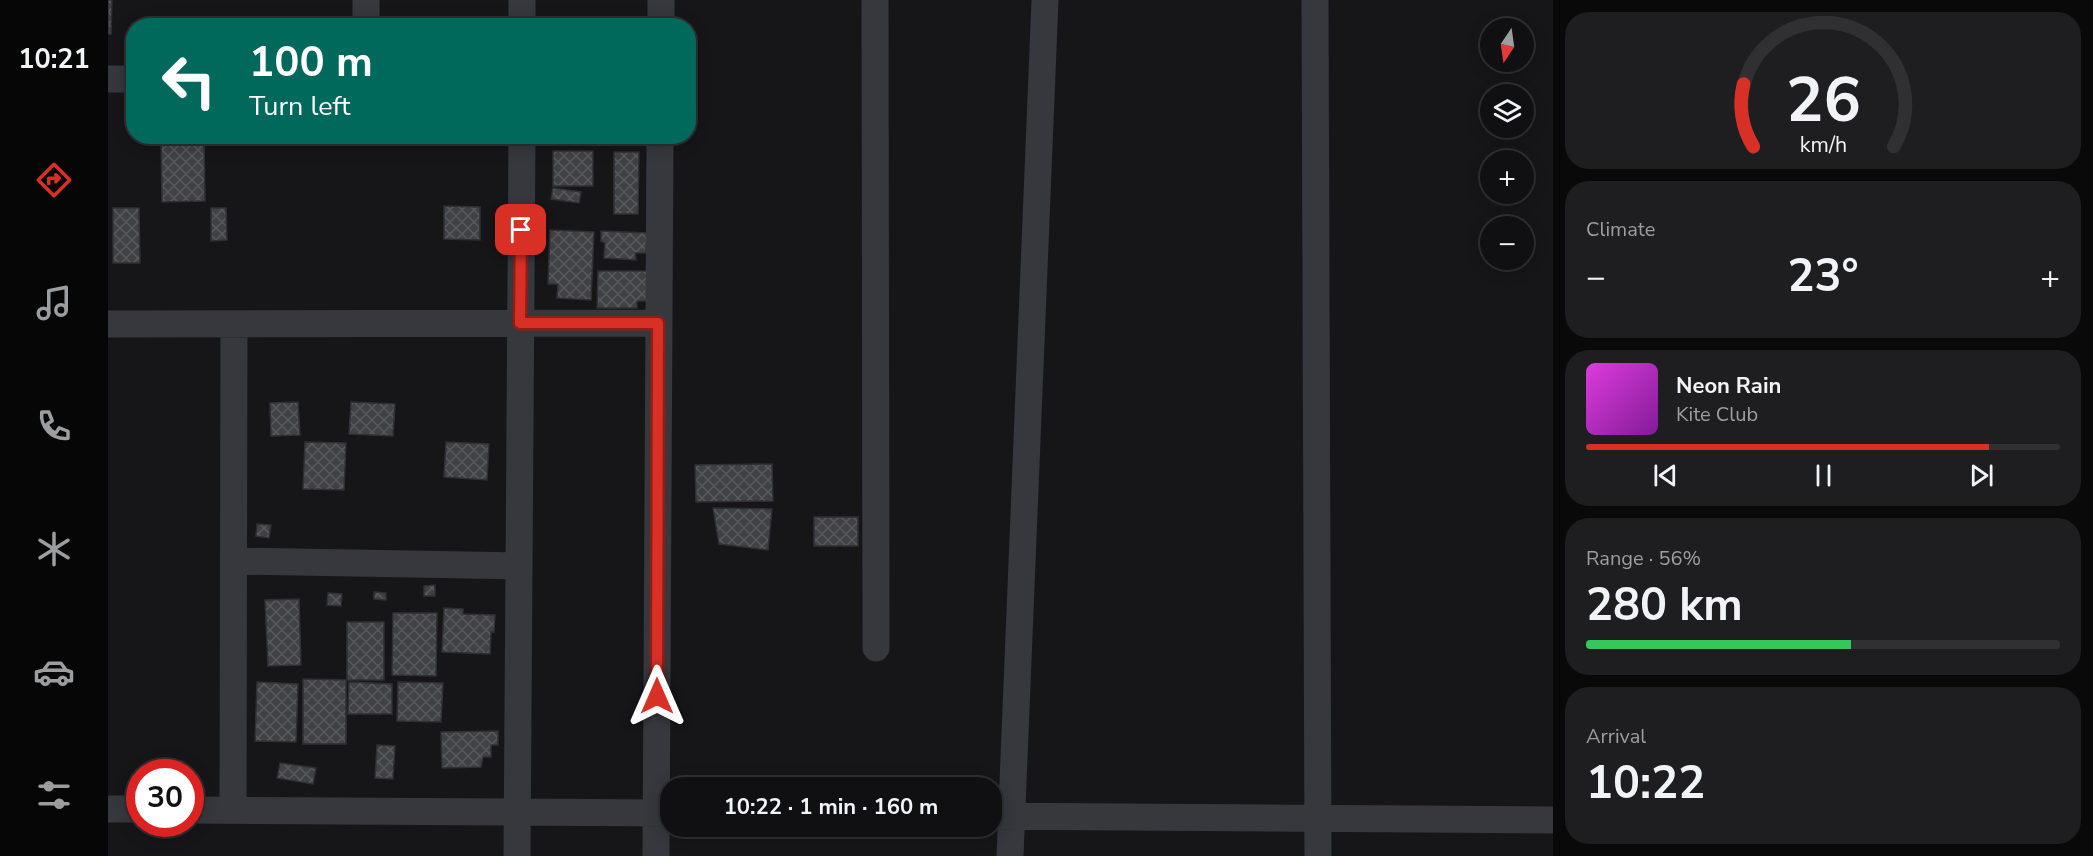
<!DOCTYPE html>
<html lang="en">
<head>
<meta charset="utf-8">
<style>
	:root { --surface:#101012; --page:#1e1e20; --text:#f1f3f6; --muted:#9c9d9f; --line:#303032; --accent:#d93025 }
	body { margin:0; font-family:"Nunito Sans",sans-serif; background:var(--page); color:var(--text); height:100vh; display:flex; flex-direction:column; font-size:22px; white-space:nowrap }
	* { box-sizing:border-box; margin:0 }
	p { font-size:20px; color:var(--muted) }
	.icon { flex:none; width:33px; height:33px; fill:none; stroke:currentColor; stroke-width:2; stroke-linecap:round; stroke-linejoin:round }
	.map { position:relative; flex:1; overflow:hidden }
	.panel { display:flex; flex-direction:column; gap:12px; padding:12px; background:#09090a; width:540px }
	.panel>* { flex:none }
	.hud { position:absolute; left:18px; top:18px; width:570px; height:126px; border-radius:24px; box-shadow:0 3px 15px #0003,0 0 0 2px var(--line); background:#00695c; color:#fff; overflow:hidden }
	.needle { width:39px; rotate:193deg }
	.fabs { position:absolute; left:1372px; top:18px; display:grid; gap:12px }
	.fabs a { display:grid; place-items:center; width:54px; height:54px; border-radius:50%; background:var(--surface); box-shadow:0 3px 15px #0003,0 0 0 2px var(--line); font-size:30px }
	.speed { position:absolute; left:18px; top:759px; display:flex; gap:12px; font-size:30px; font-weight:700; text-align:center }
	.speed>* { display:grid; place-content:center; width:78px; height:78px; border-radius:50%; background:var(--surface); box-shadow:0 3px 15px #0003,0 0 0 2px var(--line); line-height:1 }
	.speed .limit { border:9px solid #d22; background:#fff; color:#111 }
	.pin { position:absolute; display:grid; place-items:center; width:51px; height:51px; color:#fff; margin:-26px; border-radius:12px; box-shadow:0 3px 9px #0006 }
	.me { position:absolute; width:66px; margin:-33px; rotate:0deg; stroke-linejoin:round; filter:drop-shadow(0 0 4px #0008) }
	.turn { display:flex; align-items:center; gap:21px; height:126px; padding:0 24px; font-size:27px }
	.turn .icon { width:78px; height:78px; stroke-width:2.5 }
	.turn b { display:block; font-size:42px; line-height:51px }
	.big { font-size:45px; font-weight:700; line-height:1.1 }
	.panel .widget { flex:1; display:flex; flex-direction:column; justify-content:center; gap:9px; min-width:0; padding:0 21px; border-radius:24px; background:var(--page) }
	.panel .dial { align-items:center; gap:0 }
	.dial svg { height:156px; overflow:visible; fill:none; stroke:var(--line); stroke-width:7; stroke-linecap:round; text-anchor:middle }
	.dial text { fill:var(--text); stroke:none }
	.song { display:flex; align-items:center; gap:18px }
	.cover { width:72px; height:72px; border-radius:9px; background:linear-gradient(135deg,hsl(300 70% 55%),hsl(290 70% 35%)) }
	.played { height:6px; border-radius:3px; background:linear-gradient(90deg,var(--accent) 85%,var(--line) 85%) }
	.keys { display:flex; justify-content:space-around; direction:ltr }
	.heat { display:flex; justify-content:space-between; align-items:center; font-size:33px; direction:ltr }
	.charge { height:9px; border-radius:4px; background:linear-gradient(90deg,#34c759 56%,var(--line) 0) }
	.trip { position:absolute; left:552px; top:777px; width:342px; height:60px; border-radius:24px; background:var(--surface); box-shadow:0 3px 15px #0003,0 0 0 2px var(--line); font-weight:700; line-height:60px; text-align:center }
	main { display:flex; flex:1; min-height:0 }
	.dock { display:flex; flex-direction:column; width:108px; justify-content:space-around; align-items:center; background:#060607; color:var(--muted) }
	.dock .icon { width:42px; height:42px }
	.dock .current { color:var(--accent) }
	.dock b { font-size:27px; color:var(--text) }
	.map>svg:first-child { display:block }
	.building { fill:url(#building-cross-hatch); stroke:#303034; stroke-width:1.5 }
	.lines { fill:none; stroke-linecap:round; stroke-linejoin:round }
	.minor { stroke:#37383d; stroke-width:27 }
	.route-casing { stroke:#8d1f18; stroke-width:15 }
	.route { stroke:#d93025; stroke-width:10 }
</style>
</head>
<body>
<main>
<nav class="dock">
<b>10:21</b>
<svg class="icon current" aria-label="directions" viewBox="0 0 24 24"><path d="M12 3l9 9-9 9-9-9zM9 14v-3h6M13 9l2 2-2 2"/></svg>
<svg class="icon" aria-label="music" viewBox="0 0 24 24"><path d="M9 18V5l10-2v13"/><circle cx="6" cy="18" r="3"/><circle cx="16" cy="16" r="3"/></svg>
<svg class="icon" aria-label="phone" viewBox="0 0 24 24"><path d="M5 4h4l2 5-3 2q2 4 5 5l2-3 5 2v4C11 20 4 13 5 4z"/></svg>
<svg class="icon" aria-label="climate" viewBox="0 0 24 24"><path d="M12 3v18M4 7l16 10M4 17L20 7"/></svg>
<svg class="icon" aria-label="car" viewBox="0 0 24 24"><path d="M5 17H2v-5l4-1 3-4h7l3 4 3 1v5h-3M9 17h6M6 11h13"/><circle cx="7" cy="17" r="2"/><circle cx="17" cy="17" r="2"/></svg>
<svg class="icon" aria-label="filters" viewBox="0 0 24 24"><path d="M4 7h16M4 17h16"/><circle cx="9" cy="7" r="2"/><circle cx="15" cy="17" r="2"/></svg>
</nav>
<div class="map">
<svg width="1445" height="856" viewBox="0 0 1445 856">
	<defs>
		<pattern id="building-cross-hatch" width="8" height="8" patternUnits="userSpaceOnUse" patternTransform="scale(1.5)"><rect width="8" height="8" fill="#404145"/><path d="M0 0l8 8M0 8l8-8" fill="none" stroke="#595a5e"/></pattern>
	</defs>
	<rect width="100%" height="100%" fill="#161618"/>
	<!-- building -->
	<path class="building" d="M0,0h4l-1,34h-3z
		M96,136l1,65 -43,1 -1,-65z
		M445,151h40v35h-40z
		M506,152h25l-1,62h-24z
		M445,188l28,4 -2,11 -28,-4z
		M336,206l36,1v33l-36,-1z
		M5,208h26l1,55h-27z
		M103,208h15l1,32 -16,1z
		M442,230l44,2 -3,68 -34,-2 1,-14h-10z
		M493,231l46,2 -1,20h-11l1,7 -32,-2 1,-15 -4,-2z
		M490,271h51v30h-12v7h-40z
		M190,402l2,33 -29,1 -1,-33z
		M243,402l44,2 -2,32 -44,-2z
		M197,442l41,1 -2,47 -41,-1z
		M338,442l43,2 -2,36 -43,-3z
		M664,464l1,37 -77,1 -1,-37z
		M605,508l59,1 -4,41 -49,-6z
		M706,517h44v29h-44z
		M149,524l14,1 -2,13 -13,-2z
		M327,585v11h-11v-10z
		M266,592l12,1v7l-12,-1z
		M220,593l14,1 -1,12 -14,-1z
		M191,599l2,66 -33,1 -3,-66z
		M336,608l19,1v5l32,1 -1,17h-3l-1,22 -48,-2z
		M285,613h44l-1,63 -44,-1z
		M239,622h37v58h-37z
		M195,679l43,1v64h-43z
		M149,682l41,2 -2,58 -41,-1z
		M241,682l43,2v30h-44z
		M290,682l45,1 -2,39 -44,-1z
		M390,731v14h-7v12h-8l-2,10 -39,1 -1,-36z
		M269,745l18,1 -2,33 -18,-1z
		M172,763l36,5 -3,16 -36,-6z"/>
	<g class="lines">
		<!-- minor -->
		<path class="minor" d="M767,0l1,648
			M1207,0l3,856
			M258,26v-26
			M414,26v-26
			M553,26v-26
			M0,79h26
			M0,324l550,-1
			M126,561l285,5
			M0,809h32
			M82,810l480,3
			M125,810l1,-486
			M884,816l561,4
			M409,856l5,-720
			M548,856l4,-720
			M902,856l35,-856"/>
	</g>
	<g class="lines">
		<defs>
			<path id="route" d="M413,230l-1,93h138l-1,373"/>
		</defs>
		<!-- route casing -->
		<use href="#route" class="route-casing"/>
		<!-- route -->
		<use href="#route" class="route"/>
	</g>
</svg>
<div class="fabs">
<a><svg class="needle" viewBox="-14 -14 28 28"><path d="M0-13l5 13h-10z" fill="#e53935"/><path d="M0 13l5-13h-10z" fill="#9c9d9f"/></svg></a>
<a><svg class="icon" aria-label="layers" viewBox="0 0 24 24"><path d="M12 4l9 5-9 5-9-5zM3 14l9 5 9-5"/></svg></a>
<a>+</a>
<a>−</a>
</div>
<div class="speed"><div class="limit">30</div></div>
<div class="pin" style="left:413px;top:230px;background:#d93025"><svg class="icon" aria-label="arrive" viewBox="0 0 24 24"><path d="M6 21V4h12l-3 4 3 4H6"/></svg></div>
<svg class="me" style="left:549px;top:696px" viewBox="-20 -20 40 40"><path d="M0-17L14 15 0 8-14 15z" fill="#d93025" stroke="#fff" stroke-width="4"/></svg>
<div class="trip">10:22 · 1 min · 160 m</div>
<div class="hud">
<div class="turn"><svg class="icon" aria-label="left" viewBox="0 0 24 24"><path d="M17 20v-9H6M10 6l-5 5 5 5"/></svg><div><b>100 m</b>Turn left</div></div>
</div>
</div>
<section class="panel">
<div class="widget dial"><svg viewBox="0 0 100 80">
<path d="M14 69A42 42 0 1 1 86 69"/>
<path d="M14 69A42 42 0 0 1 9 37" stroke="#d93025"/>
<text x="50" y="56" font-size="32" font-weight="700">26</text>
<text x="50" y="72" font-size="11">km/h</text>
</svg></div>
<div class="widget"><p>Climate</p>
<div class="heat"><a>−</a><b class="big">23°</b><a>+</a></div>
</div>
<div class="widget">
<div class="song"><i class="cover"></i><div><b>Neon Rain</b><p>Kite Club</p></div></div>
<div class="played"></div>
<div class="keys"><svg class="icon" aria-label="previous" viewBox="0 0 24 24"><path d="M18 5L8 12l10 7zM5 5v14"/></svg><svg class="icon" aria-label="pause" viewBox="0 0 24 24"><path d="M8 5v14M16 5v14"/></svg><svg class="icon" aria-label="next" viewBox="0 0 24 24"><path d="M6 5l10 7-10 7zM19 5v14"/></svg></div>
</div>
<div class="widget"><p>Range · 56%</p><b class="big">280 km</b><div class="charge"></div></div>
<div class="widget"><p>Arrival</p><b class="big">10:22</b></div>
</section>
</main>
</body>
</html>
